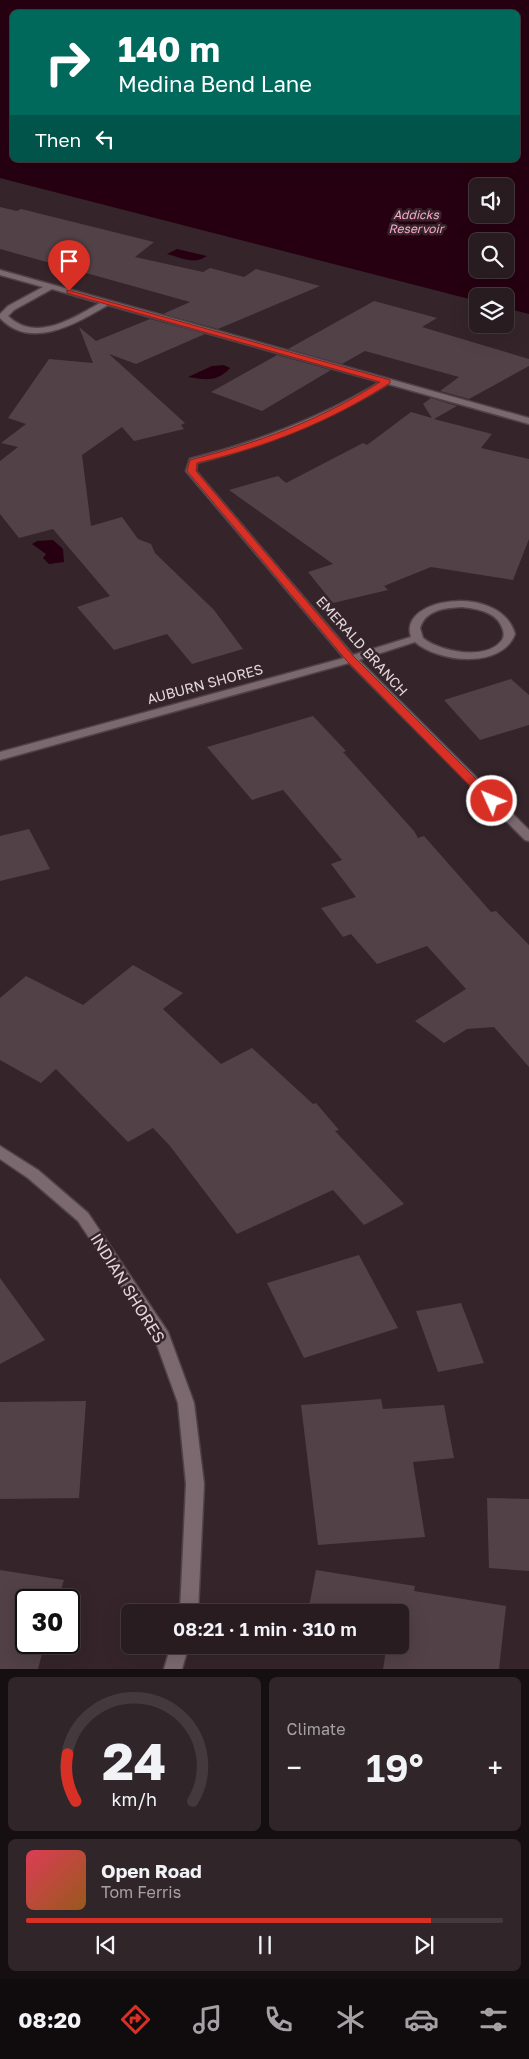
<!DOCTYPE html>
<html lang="en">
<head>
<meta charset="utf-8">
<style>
	:root { --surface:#281c20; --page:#302529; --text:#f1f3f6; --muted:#a5a1a5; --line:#443a3e; --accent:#d93025 }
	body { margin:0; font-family:"Golos Text",sans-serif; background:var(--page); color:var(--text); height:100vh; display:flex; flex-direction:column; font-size:19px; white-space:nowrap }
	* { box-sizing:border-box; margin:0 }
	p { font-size:16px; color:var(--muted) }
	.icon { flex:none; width:28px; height:28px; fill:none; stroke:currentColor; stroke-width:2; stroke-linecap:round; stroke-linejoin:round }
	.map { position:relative; height:1669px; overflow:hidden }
	.panel { display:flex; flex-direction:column; gap:8px; padding:8px; background:#160f12; flex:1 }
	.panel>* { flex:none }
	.top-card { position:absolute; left:10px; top:10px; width:510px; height:152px; border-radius:8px; box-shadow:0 5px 20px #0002,0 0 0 1px var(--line); background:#00695c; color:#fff; overflow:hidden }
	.tools { position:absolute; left:469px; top:178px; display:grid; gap:10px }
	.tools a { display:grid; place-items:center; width:45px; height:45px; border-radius:8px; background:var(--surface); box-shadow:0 5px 20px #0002,0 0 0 1px var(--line); font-size:25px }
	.speed { position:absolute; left:15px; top:1589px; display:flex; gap:10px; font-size:25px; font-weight:700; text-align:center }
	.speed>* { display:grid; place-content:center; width:65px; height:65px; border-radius:50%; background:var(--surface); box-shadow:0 5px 20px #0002,0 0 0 1px var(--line); line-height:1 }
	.speed .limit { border:2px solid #111; border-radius:8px; background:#fff; color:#111 }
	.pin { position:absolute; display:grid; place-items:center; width:42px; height:42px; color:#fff; margin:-51px -21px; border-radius:50% 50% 50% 0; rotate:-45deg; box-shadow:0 0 5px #0007 }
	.pin .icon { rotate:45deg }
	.me { position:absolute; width:55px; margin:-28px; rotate:314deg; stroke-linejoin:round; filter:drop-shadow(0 0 4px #0008) }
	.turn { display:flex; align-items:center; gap:18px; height:105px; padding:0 25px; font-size:22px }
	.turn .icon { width:65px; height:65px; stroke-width:2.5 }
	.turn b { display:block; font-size:35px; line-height:42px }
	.then { display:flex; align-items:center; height:48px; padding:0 25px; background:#0003; gap:10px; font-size:19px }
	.big { font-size:38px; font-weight:600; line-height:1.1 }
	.panel .tile { flex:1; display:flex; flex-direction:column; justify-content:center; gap:8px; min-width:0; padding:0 18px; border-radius:8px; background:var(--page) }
	.panel .dial { align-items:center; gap:0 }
	.dial svg { height:130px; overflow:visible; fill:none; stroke:var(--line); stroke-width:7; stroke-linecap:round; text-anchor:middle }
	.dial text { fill:var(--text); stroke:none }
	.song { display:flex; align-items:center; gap:15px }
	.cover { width:60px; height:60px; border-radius:8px; background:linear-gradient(135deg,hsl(350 70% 55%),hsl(30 70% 35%)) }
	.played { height:5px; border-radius:2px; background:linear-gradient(90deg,var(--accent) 85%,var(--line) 85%) }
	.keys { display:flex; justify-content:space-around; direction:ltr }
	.heat { display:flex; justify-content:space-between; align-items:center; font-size:28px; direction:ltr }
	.panel .tiles { flex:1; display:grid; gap:8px; grid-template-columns:1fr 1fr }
	.tile:last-child { grid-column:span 2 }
	.trip { position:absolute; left:121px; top:1604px; width:288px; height:50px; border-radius:8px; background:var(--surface); box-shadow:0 5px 20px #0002,0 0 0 1px var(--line); font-weight:600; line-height:50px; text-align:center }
	.tab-bar { display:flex; height:80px; justify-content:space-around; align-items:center; background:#100b0d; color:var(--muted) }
	.tab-bar .icon { width:35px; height:35px }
	.tab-bar .on { color:var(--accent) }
	.tab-bar b { font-size:22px; color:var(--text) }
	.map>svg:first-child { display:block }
	.water { fill:#260011; fill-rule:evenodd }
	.building { fill:#524147 }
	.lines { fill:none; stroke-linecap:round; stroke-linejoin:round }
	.minor-casing { stroke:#4f4248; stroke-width:3 }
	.minor { fill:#7b696f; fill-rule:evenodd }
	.route { fill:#d93025; stroke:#8d1f18 }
	.labels { text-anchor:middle; stroke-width:5; stroke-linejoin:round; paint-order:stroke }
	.far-water-label { font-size:12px; font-style:italic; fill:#faa9c9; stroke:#35252b }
	.street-label { font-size:14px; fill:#e2d7db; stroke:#35252b }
	.near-street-label { font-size:16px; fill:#e2d7db; stroke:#35252b }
</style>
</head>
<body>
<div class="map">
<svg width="529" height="1669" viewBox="0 0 529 1669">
	<rect width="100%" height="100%" fill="#35252b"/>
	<!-- water -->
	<path class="water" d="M0,0h529v314l-24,-6v-12h-27l-1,5 -477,-123zM518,12v148h-506v-148zM505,186v28h-27v-28zM505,241v28h-27v-28z
		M177,249l30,7c-13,9 -25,2 -40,-2z
		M224,365l6,3c-12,14 -25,12 -42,9l24,-11z
		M53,540l10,9 1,13 -15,2 -6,-6 3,-4 -14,-10 5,-3z"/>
	<!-- building -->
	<path class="building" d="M0,207l17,4 4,-2 133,33 -19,15 68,15 7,-4 34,9 12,-8 64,17 -102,43 -55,-15 27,-12 -190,-53z
		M374,301l63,17 -15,9 107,32v7l-60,33 -29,-8 19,-14 -94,-26 -23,13 -54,-15z
		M150,319l55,15 -69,30 -27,-10 76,69 -4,2 3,4 -50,12 -12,-14 -40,28 9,71 31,-9 16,22 13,5 4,9 59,57 29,39 -51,15 -25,-30 -53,16 -37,-43 33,-11 -57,-67 -34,9 -19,-24v-53l18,-14 -17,-4 25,-19 -18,-6 41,-59 44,4 -14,-36 17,14z
		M277,355l54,15 -69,41 -51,-19z
		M431,398l26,8 -23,13 58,15 -11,14 48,11v80l-16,41 -82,-13 -47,19 4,4 -55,13 -25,-31 25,-8 -104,-74 49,-14 8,7 77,-40 4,2 44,-33 21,6 -9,-14z
		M511,679l18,16v30l-49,15 -36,-40z
		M313,716l33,35 -3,1 71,79 4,7 6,-2 67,76 5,-1 33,34v122l-35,-40 -27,2 -23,14 -29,-22 51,-32 -39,-43 -50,18 -26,-30 -8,3 -22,-29 35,-11 -25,-33 11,-4 -59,-70 -31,10 -45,-53z
		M29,829l21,40 -50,12v-45z
		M133,965l50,28 -20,16 58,55 31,-16 61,56 3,-1 23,27 -4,1 69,73 -40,21 -31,-35 -96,44 -67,-88 -17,-18 -25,14 -72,-73 -15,14 -41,-23v-62l26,-22 57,29z
		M359,1255l39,73 -94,30 -37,-75z
		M0,1278l45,62 -45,24z
		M461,1303l23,60 -46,9 -22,-61z
		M381,1399l2,10 61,-4 10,53 -41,4 12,75 -107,8 -17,-140z
		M86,1401l-7,97 -79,1v-97z
		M487,1498l42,1v72l-40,-3z
		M0,1570l64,10 -6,20h-32v42h19l-7,27h-38z
		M316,1570l99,16 -1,5 92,15 -7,63h-116l4,-24h13v-33h-92z"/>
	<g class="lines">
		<defs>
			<path id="minor" d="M0,270l529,148v6l-141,-40c-60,37 -123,62 -191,79l-1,8 157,184 58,-18c-14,-40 90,-54 104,-3 -13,35 -76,29 -100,8l-56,18 170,170v11l-4,-1 -176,-177 -349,97v-8l344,-94 -158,-187 4,-12c67,-17 130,-41 190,-77l-272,-77c-31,18 -77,46 -108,13v-4l8,-8 35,-19 -43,-12zM52,289l48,14c-27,15 -64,40 -92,13l6,-6zM462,607c16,2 36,5 41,23 1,4 1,7 -1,10 -15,21 -62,12 -79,-2l-3,-10c6,-19 26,-20 42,-21z
				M0,1146l38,24 50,43 80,119 26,71 10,81 -6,128h-18l6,-128 -8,-81 -25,-69 -75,-113 -50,-43 -28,-19z
				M171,1645h18l-7,24h-18z"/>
		</defs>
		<!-- minor casing -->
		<use href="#minor" class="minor-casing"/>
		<!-- minor -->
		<use href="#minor" class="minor"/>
	</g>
	<!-- route -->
	<path class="route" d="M67,290l323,90v3c-60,39 -124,64 -193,80l-1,8 158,186 142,142 1,2 -1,3h-8l-141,-143 -160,-190 3,-11c70,-18 129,-39 190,-78l-313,-89z"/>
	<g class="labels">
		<!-- far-water labels -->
		<g class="far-water-label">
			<text x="416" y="219">Addicks<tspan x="416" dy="14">Reservoir</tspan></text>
		</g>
		<!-- street labels -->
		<g class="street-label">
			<text transform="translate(362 646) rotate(48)" y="5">EMERALD BRANCH</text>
			<text transform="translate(205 684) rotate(-15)" y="5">AUBURN SHORES</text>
		</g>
		<!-- near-street labels -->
		<g class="near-street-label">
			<text transform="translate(128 1288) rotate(58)" y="6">INDIAN SHORES</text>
		</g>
	</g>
</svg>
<div class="tools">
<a><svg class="icon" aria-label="sound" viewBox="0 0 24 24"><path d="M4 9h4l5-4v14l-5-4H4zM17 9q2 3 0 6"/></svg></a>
<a><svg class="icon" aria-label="search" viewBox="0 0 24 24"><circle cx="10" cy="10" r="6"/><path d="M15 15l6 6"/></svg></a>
<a><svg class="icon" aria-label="layers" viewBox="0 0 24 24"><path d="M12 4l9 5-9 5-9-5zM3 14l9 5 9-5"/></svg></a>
</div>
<div class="speed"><div class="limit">30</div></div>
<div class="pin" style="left:69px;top:291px;background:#d93025"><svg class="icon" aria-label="arrive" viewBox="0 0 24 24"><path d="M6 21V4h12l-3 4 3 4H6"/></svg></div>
<svg class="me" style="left:492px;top:801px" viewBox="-20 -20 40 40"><circle r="17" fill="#d93025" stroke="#fff" stroke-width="3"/><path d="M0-11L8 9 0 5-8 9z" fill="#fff"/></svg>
<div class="trip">08:21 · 1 min · 310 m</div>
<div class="top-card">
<div class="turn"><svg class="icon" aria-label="right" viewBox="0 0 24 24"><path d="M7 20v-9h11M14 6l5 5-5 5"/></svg><div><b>140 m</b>Medina Bend Lane</div></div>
<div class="then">Then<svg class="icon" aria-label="left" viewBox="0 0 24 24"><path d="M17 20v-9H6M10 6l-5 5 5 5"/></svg></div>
</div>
</div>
<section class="panel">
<div class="tiles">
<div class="tile dial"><svg viewBox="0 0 100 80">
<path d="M14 69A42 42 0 1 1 86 69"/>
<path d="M14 69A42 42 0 0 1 9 40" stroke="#d93025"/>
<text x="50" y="56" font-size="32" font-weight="700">24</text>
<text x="50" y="72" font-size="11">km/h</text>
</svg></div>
<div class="tile"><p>Climate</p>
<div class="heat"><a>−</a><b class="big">19°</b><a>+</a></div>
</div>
<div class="tile">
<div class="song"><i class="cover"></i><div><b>Open Road</b><p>Tom Ferris</p></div></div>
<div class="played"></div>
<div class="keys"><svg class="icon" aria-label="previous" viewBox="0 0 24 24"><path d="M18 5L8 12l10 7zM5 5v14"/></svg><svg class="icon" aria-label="pause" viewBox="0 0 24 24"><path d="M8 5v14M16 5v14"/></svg><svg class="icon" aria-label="next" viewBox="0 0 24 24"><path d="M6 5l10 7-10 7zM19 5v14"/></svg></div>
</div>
</div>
</section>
<nav class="tab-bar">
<b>08:20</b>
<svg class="icon on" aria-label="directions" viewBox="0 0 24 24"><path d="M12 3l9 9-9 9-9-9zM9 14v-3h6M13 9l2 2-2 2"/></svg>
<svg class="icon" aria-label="music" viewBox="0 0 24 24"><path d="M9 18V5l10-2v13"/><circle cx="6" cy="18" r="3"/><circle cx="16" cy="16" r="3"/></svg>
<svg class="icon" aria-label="phone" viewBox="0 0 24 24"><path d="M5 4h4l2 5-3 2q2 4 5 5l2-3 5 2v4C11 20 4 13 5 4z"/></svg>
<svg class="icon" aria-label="climate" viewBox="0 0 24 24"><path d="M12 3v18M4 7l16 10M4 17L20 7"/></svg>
<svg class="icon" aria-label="car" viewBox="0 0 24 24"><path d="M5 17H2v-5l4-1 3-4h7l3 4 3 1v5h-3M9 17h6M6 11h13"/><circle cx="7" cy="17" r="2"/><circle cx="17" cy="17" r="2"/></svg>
<svg class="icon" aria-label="filters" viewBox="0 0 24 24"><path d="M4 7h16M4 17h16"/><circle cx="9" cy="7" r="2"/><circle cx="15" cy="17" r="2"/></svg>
</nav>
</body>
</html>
